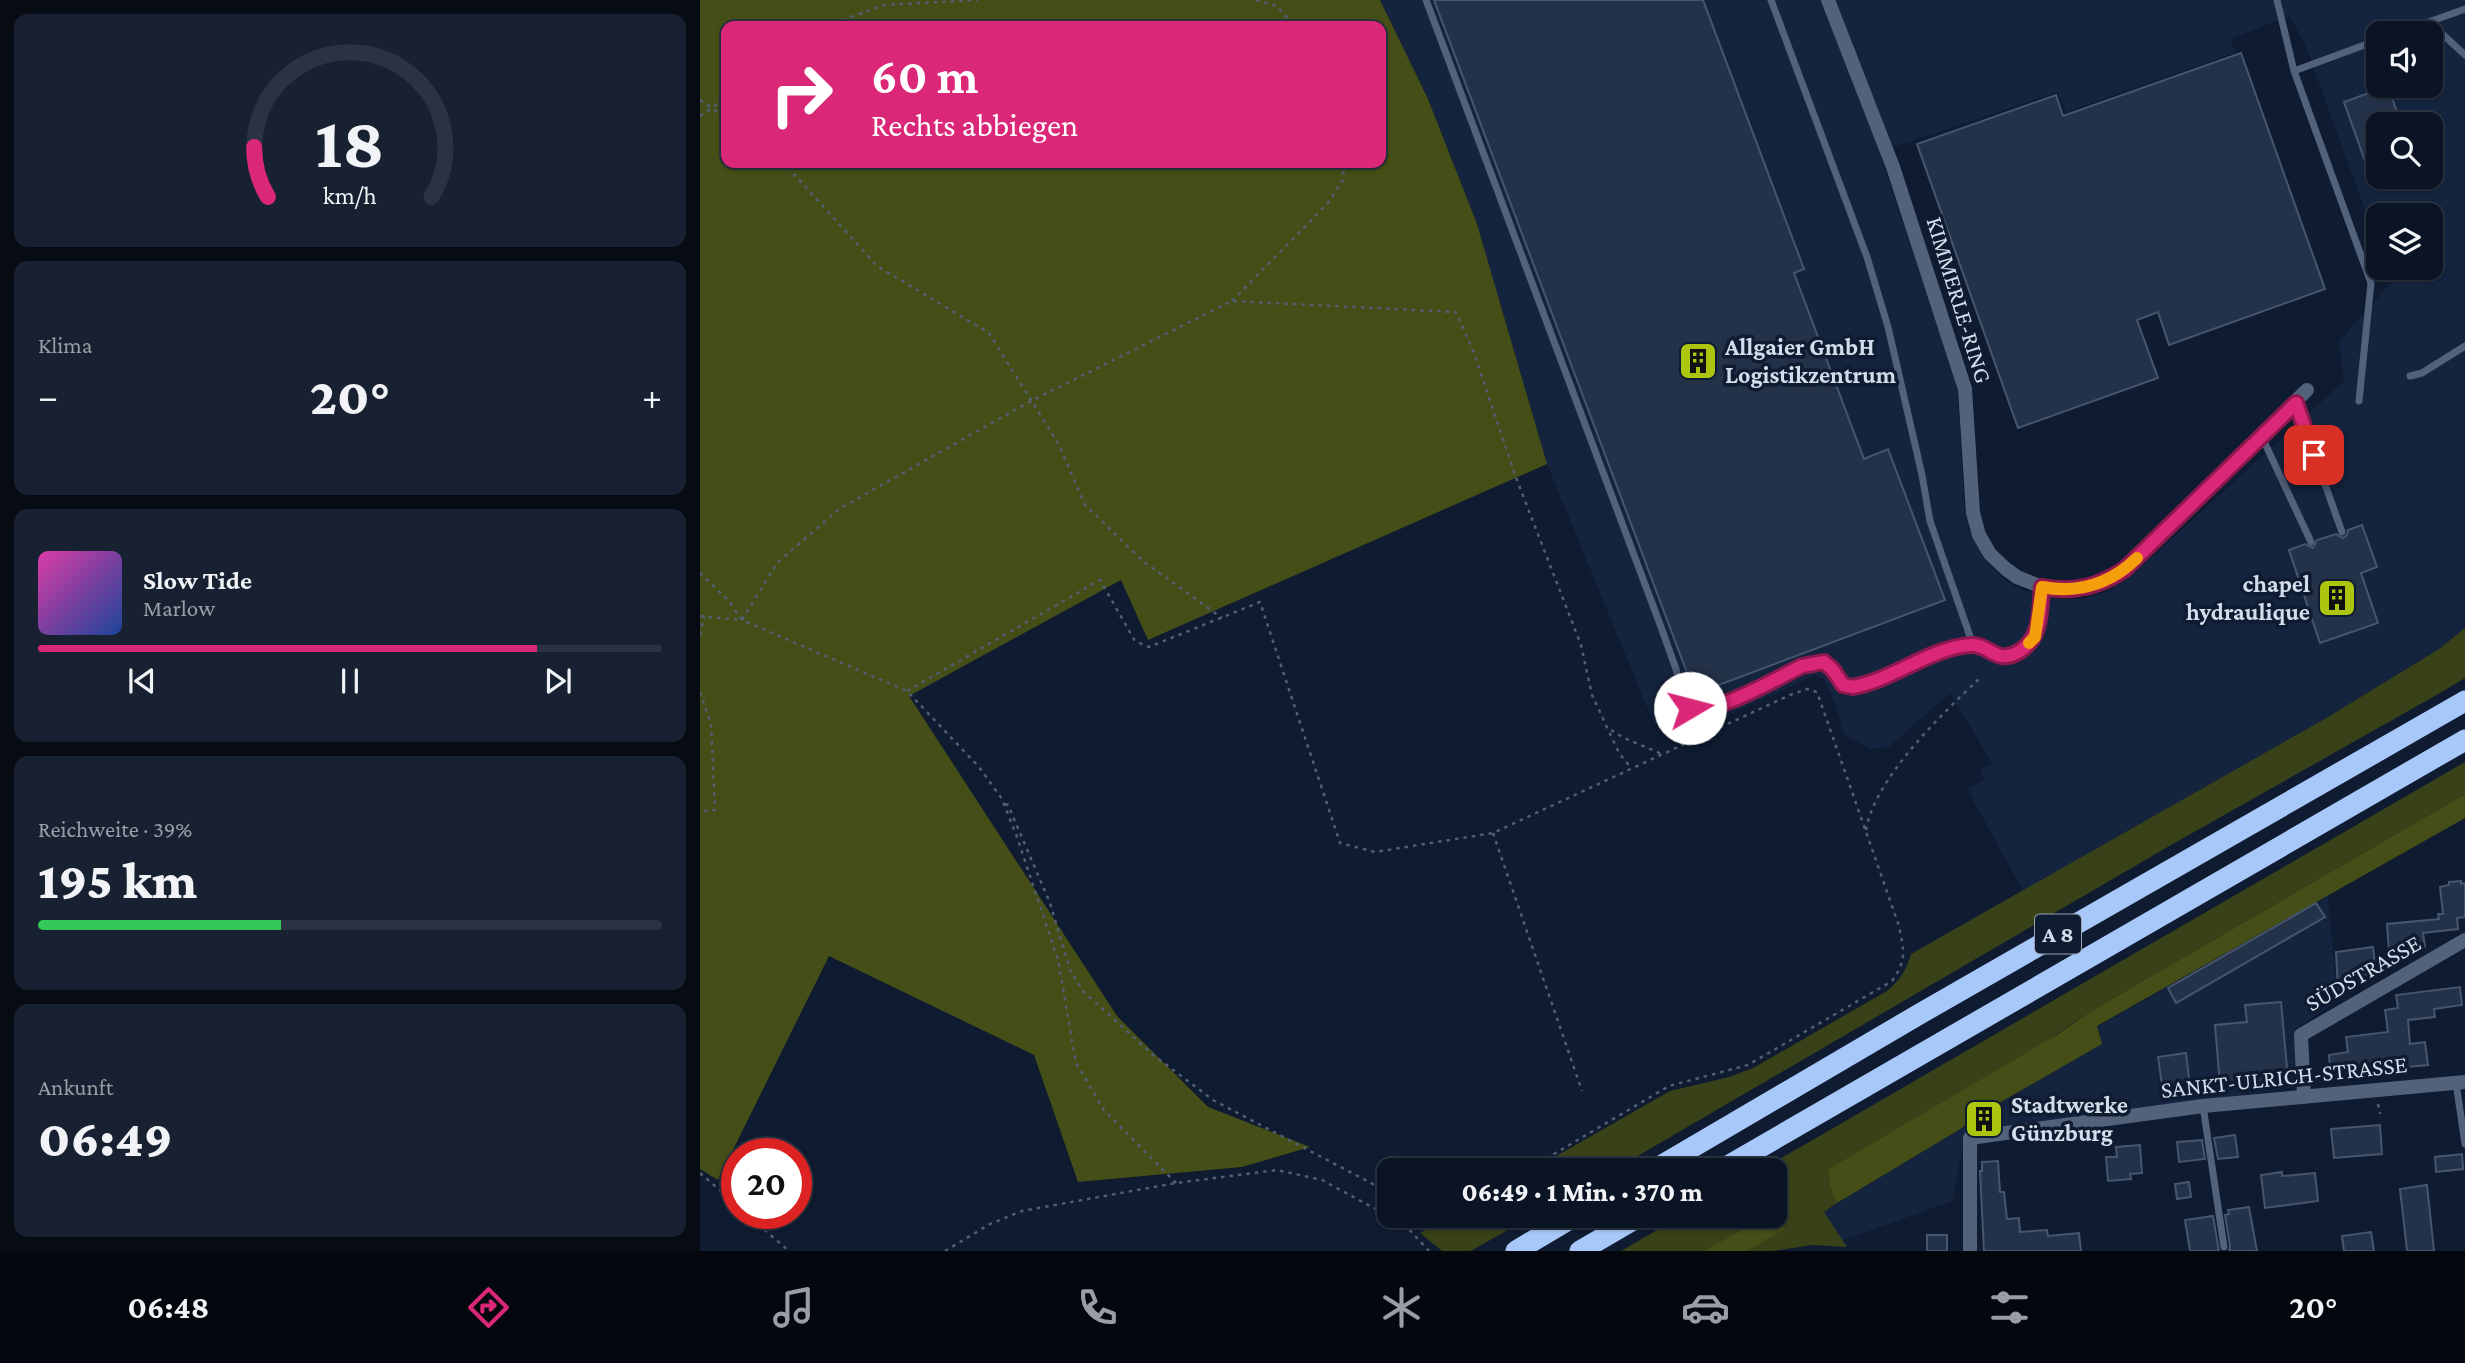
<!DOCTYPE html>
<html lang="de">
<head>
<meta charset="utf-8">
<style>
	:root { --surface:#0a1424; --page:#182131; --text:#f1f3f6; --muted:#999ea6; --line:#2a3341; --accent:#db2777 }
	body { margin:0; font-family:"Crimson Pro",serif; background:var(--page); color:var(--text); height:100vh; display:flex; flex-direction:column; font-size:26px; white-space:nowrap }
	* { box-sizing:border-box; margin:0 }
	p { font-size:23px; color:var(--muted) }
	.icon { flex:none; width:38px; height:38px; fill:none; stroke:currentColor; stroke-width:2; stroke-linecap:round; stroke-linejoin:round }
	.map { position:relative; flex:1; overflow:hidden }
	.sheet { display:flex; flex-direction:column; gap:14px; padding:14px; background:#060b14; width:700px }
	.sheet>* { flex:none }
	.top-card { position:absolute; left:21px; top:21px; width:665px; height:147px; border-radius:14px; box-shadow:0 2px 5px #0004,0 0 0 2px var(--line); background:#db2777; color:#fff; overflow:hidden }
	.fabs { position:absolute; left:1666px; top:21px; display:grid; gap:14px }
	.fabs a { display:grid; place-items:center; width:77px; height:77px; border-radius:14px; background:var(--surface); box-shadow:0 2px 5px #0004,0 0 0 2px var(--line); font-size:35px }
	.speed { position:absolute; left:21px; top:1138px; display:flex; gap:14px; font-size:35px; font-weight:700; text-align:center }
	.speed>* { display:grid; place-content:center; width:91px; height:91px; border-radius:50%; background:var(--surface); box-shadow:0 2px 5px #0004,0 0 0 2px var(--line); line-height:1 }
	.speed .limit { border:10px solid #d22; background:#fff; color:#111 }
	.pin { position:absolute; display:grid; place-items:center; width:60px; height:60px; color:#fff; margin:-30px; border-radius:14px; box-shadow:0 4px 10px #0006 }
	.me { position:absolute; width:77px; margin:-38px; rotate:82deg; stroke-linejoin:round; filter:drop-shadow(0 0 5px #0008) }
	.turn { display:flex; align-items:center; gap:24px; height:147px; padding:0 35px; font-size:32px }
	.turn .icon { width:91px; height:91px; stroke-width:2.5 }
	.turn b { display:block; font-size:49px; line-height:60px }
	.big { font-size:52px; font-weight:800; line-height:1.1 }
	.sheet .tile { flex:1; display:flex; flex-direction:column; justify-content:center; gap:10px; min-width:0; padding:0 24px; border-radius:14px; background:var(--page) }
	.sheet .dial { align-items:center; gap:0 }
	.dial svg { height:182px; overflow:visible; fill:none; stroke:var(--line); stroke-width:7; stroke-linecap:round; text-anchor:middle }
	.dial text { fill:var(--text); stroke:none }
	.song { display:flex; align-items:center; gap:21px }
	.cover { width:84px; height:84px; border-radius:10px; background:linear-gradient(135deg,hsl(320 70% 55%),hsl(220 70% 35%)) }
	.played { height:7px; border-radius:4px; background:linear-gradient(90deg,var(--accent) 80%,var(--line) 80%) }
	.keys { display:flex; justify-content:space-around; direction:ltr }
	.heat { display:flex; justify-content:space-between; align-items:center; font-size:38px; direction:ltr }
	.charge { height:10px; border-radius:5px; background:linear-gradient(90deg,#34c759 39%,var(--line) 0) }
	.trip { position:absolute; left:677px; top:1158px; width:410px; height:70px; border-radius:14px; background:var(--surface); box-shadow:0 2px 5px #0004,0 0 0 2px var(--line); font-weight:800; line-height:70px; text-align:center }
	.tab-bar { display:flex; height:112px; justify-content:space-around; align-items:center; background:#04080e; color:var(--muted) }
	.tab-bar .icon { width:49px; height:49px }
	.tab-bar .on { color:var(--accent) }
	.tab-bar b { font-size:32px; color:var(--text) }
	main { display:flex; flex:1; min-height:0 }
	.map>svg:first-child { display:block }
	.built { fill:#14243f; fill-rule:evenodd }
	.green { fill:#394119 }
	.forest { fill:#444e16; fill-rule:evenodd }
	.building { fill:#243249; stroke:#46566e; stroke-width:2 }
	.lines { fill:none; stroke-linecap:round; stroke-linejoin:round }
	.path { stroke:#525e71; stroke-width:2.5; stroke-dasharray:3.5 5; stroke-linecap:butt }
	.service { stroke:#53627b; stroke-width:7 }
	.minor { stroke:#53627b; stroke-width:14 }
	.motorway { stroke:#a8c8fa; stroke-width:21 }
	.route-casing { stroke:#8e194d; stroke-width:18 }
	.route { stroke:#db2777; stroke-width:12 }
	.slow { stroke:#f59e0b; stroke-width:12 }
	.labels { text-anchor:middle; stroke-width:7; stroke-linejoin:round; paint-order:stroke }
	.shield { fill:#0e1b30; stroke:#98a2b2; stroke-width:2 }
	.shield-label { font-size:23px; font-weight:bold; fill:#d3dcea }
	.street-label { font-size:24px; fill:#d3dcea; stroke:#0e1b30 }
	.poi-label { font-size:24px; font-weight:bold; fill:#d3dcea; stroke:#0e1b30; text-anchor:start }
</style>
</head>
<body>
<main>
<section class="sheet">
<div class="tile dial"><svg viewBox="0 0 100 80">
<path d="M14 69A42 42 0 1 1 86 69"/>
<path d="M14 69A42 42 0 0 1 8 47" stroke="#db2777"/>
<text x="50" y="56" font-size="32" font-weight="700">18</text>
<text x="50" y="72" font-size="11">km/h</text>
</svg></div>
<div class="tile"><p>Klima</p>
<div class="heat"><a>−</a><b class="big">20°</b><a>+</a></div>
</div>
<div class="tile">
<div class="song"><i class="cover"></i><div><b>Slow Tide</b><p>Marlow</p></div></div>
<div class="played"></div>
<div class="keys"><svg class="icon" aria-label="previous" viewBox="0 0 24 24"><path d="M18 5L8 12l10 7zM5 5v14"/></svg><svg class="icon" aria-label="pause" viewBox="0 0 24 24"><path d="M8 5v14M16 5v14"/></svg><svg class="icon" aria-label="next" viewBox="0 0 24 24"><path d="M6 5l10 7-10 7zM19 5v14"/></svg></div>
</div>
<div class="tile"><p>Reichweite · 39%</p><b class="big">195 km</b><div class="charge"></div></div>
<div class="tile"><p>Ankunft</p><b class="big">06:49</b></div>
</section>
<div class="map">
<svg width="1765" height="1251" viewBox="0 0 1765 1251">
	<rect width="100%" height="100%" fill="#0e1b30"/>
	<!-- built -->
	<path class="built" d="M680,0h1085v628l-26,21 -111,68 -305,174 -56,-102 18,-10 -5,-9 12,-7 -42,-70 -61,54 -18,2 -26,-14 -11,-34 -10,-22 -9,-4 -116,54 -17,2 -28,-7 -107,-260 -70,-240 -49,-125zM1590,16l16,31 72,199v-31h53v53h-45l5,15 -52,58 5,40 -214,196 -24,15 -25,7 -36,-1 -25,-9 -12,-7 -22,-20 -18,-34 -4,-26 -7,-119 -78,-231 179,-60 8,20 169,-59 -4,-14zM1678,33h53v53h-53zM1678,124h53v53h-53z
		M1628,896l10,105 -44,29 4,57 -333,46 -12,68 -112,40 -18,-29 139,-84 11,-10 129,-74 -5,-17z"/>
	<!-- green -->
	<path class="green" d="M1765,628v50l-25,15 -269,152 -559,326h-82l140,-80 59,-14 24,-9 134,-77c13,-11 19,-20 24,-37l417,-237 111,-68z
		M1765,762v32l-374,217 -261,177 7,15 -13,9 23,35 -35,-2 -38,6h-153l60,-35h93v-45h-15z
		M750,1216h82l-61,35h-29l-22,-18z"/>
	<!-- forest -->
	<path class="forest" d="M0,0h680l48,99 49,125 70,240 -399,176 -27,-60 -212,116 208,320 91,91 102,40 -68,20 -164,15 -44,-127 -205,-99 -111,224 -18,-11zM26,26h655v137h-655z
		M1765,794v24l-368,208 5,18 -129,74 -11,10 -125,75 -7,-15 -1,-19 229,-135 33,-23z
		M1067,1216h7l11,13 -38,22h-43z"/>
	<!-- building -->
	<path class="building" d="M734,0h269l101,269 -10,4 70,186 24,-10 57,151 -250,94z
		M1541,53l84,236 -156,56 -11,-33 -21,8 21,58 -140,50 -101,-284 139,-49 7,21z
		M1688,86l13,38h-23v35l-12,5 -22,-62z
		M1662,525l15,42 -16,6 17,50 -58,20 -31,-93 16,-6 8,4 4,-8 19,-6 7,4 4,-3 1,-5z
		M1761,881v3l4,-1v34l-8,1 1,11 -35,4 2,14 -36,4 -2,-27 52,-5 -1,-5h5l-3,-27 9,-2v-3z
		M1616,903l9,14 -149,86 -8,-15z
		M1673,947l3,27 -23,2 1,11 -16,2 -2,-37z
		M1760,987l2,18 -28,4 1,8 -27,3 2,24 15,-2 3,23 -78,7v-5l-20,2 -1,-14 19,-3 -2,-15 42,-5 -3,-22 13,-2 -2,-13z
		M1581,1002l7,77 -68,6 -5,-60 32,-3 -2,-17z
		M1486,1053l4,34 -27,4 -5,-34z
		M1680,1125l2,29 -48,4 -3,-29z
		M1535,1135l3,22 -20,2 -4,-21z
		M1502,1140l3,19 -26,3 -2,-20z
		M1440,1145l2,28 -12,1 1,5 -23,2 -2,-24h11l-1,-10z
		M1762,1154l1,15 -27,3 -1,-15z
		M1298,1161l2,31h4l3,27 12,-1 1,14 27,-2 1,6 31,-3 2,18h-97l-4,-80h2v-9z
		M1582,1172v4l33,-3 3,28 -53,7 -4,-33z
		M1489,1182l2,15 -14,2 -2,-15z
		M1727,1185l7,66h-27l-7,-62z
		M1549,1207l8,44h-28l1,-5 -5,-31 4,-1 -1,-4z
		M1513,1216l6,35h-29l-5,-31z
		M1671,1232l3,19h-30l-2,-15z
		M1227,1235h20v16h-20z"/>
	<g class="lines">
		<!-- path -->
		<path class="path" d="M556,0l21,6 17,20
			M127,26l57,-21 94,-5
			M0,100l26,18
			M0,116l14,-9 12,-18
			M80,163l12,9 85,94 112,67 69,110 27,62 59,57 78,56
			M532,301l96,-98 15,-23 1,-17
			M0,573l29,28 13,19 165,71 72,76 23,32 15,38 41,123 18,103 28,47 72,73
			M0,616l42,4 35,-57 62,-54 192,-108 201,-100 224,11 18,41 41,122 66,170 11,50 27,58 12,15
			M0,635l4,-19
			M207,691l193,-111 35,61 14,6 111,-45 80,241 35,9 118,-19 297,-138 17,-6 10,3 82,234c5,25 8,34 -7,55l-144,84 -79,21 -132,78 -15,7
			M0,692l11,32 4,86 -15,1
			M911,730l13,8 38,16
			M305,804l3,1 42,98 20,67 13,21 69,63 61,46 177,93
			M1166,830c9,-52 75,-115 113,-151
			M793,833l89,258
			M1678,1104l2,10
			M0,1173l37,32
			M45,1213l44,38
			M710,1216l-5,9 24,26
			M245,1251l45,-27 32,-13 154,-28 101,-13 45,10 83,45"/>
		<!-- service -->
		<path class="service" d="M726,0l235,627 15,42 6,29 8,10 10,3 16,-4 86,-41 22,-4 9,8 10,15 10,2c40,-7 76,-39 118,-42 19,-1 25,21 49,6 22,-14 20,-41 22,-64
			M1071,0l96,257 21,70 34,148 8,46 43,124
			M1577,0l17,71 77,212 -12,118
			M1725,23l13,7 27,25
			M1698,33l67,-24
			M1594,71l84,-31
			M1710,376l12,-3 43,-27
			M1596,403l46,129
			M1562,437l49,105
			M1756,1083l9,61
			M1503,1106l21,141"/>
		<!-- minor -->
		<path class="minor" d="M1128,0l65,167 72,222 8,124 6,22 11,19 16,15 11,8 25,10 13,3 26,-1 23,-7 21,-13 182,-179
			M1604,1097l-3,-62 164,-95
			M1270,1251v-113l233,-32 262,-24"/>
		<!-- motorway -->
		<path class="motorway" d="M952,1171l271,-159 542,-311
			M1019,1171l746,-431
			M816,1251l59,-35
			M880,1251l60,-35"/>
	</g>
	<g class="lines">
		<defs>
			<path id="route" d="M990,708c26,7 87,-30 112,-42l22,-4 9,8 10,15 10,2c40,-7 76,-39 118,-42 19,-1 25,21 49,6 22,-14 20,-41 22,-64 31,6 57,0 83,-18l171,-166 18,52"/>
		</defs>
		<!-- route casing -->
		<use href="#route" class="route-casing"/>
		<!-- route -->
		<use href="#route" class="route"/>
		<!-- slow -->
		<path class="slow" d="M1329,643l6,-6 7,-50c37,7 68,-3 95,-29"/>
	</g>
	<!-- icons -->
	<defs>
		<symbol id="building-square" viewBox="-11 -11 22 22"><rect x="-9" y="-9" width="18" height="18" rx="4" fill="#acc610" stroke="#0e1b30"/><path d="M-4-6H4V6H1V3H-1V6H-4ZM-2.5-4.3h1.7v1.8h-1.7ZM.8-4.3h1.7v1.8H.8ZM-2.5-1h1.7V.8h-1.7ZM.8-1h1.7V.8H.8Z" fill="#111"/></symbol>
	</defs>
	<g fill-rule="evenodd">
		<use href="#building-square" x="976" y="339" width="44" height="44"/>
		<use href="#building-square" x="1615" y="576" width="44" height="44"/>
		<use href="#building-square" x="1262" y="1097" width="44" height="44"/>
	</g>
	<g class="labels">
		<!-- shield labels -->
		<rect class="shield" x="1335" y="914.5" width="46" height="39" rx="5"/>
		<g class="shield-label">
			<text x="1358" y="942">A 8</text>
		</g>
		<!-- street labels -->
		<g class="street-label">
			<text transform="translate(1259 300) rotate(73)" y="8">KIMMERLE-RING</text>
			<text transform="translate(1663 973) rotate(-30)" y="8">SÜDSTRASSE</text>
			<text transform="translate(1584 1077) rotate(-6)" y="8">SANKT-ULRICH-STRASSE</text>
		</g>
		<!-- poi labels -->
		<g class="poi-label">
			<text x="1025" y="355">Allgaier GmbH<tspan x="1025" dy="28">Logistikzentrum</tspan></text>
			<text x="1610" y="592" text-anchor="end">chapel<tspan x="1610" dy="28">hydraulique</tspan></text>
			<text x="1311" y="1113">Stadtwerke<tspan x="1311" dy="28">Günzburg</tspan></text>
		</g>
	</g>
</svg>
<div class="fabs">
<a><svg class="icon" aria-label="sound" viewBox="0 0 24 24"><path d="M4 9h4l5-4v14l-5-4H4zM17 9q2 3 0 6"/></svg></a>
<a><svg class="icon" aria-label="search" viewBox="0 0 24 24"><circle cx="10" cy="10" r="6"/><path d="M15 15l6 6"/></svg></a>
<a><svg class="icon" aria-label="layers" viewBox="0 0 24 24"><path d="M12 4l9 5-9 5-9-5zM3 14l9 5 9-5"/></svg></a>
</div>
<div class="speed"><div class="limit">20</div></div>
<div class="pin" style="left:1614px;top:455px;background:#d93025"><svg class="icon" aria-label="arrive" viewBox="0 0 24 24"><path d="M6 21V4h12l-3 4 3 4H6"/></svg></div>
<svg class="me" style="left:990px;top:708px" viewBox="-20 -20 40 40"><circle r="19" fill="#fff"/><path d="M0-13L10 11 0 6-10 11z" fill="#db2777"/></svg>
<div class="trip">06:49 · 1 Min. · 370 m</div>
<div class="top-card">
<div class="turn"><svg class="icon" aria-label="right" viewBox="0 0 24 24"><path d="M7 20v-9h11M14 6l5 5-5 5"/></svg><div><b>60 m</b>Rechts abbiegen</div></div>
</div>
</div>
</main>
<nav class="tab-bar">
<b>06:48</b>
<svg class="icon on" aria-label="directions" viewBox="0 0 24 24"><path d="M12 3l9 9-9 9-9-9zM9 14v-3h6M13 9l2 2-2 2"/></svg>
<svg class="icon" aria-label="music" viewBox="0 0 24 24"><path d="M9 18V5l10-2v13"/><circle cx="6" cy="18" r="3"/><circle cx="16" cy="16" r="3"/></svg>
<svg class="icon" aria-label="phone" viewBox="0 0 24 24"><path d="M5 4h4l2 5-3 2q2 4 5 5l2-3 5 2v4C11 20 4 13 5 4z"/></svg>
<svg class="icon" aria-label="climate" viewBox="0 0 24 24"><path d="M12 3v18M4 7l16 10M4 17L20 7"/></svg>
<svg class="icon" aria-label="car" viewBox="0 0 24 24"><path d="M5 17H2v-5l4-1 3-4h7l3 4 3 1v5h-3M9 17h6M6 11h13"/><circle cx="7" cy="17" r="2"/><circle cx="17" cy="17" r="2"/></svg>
<svg class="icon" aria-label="filters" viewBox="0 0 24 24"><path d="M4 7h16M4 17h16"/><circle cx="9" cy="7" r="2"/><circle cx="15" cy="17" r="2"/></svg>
<b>20°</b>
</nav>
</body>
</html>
